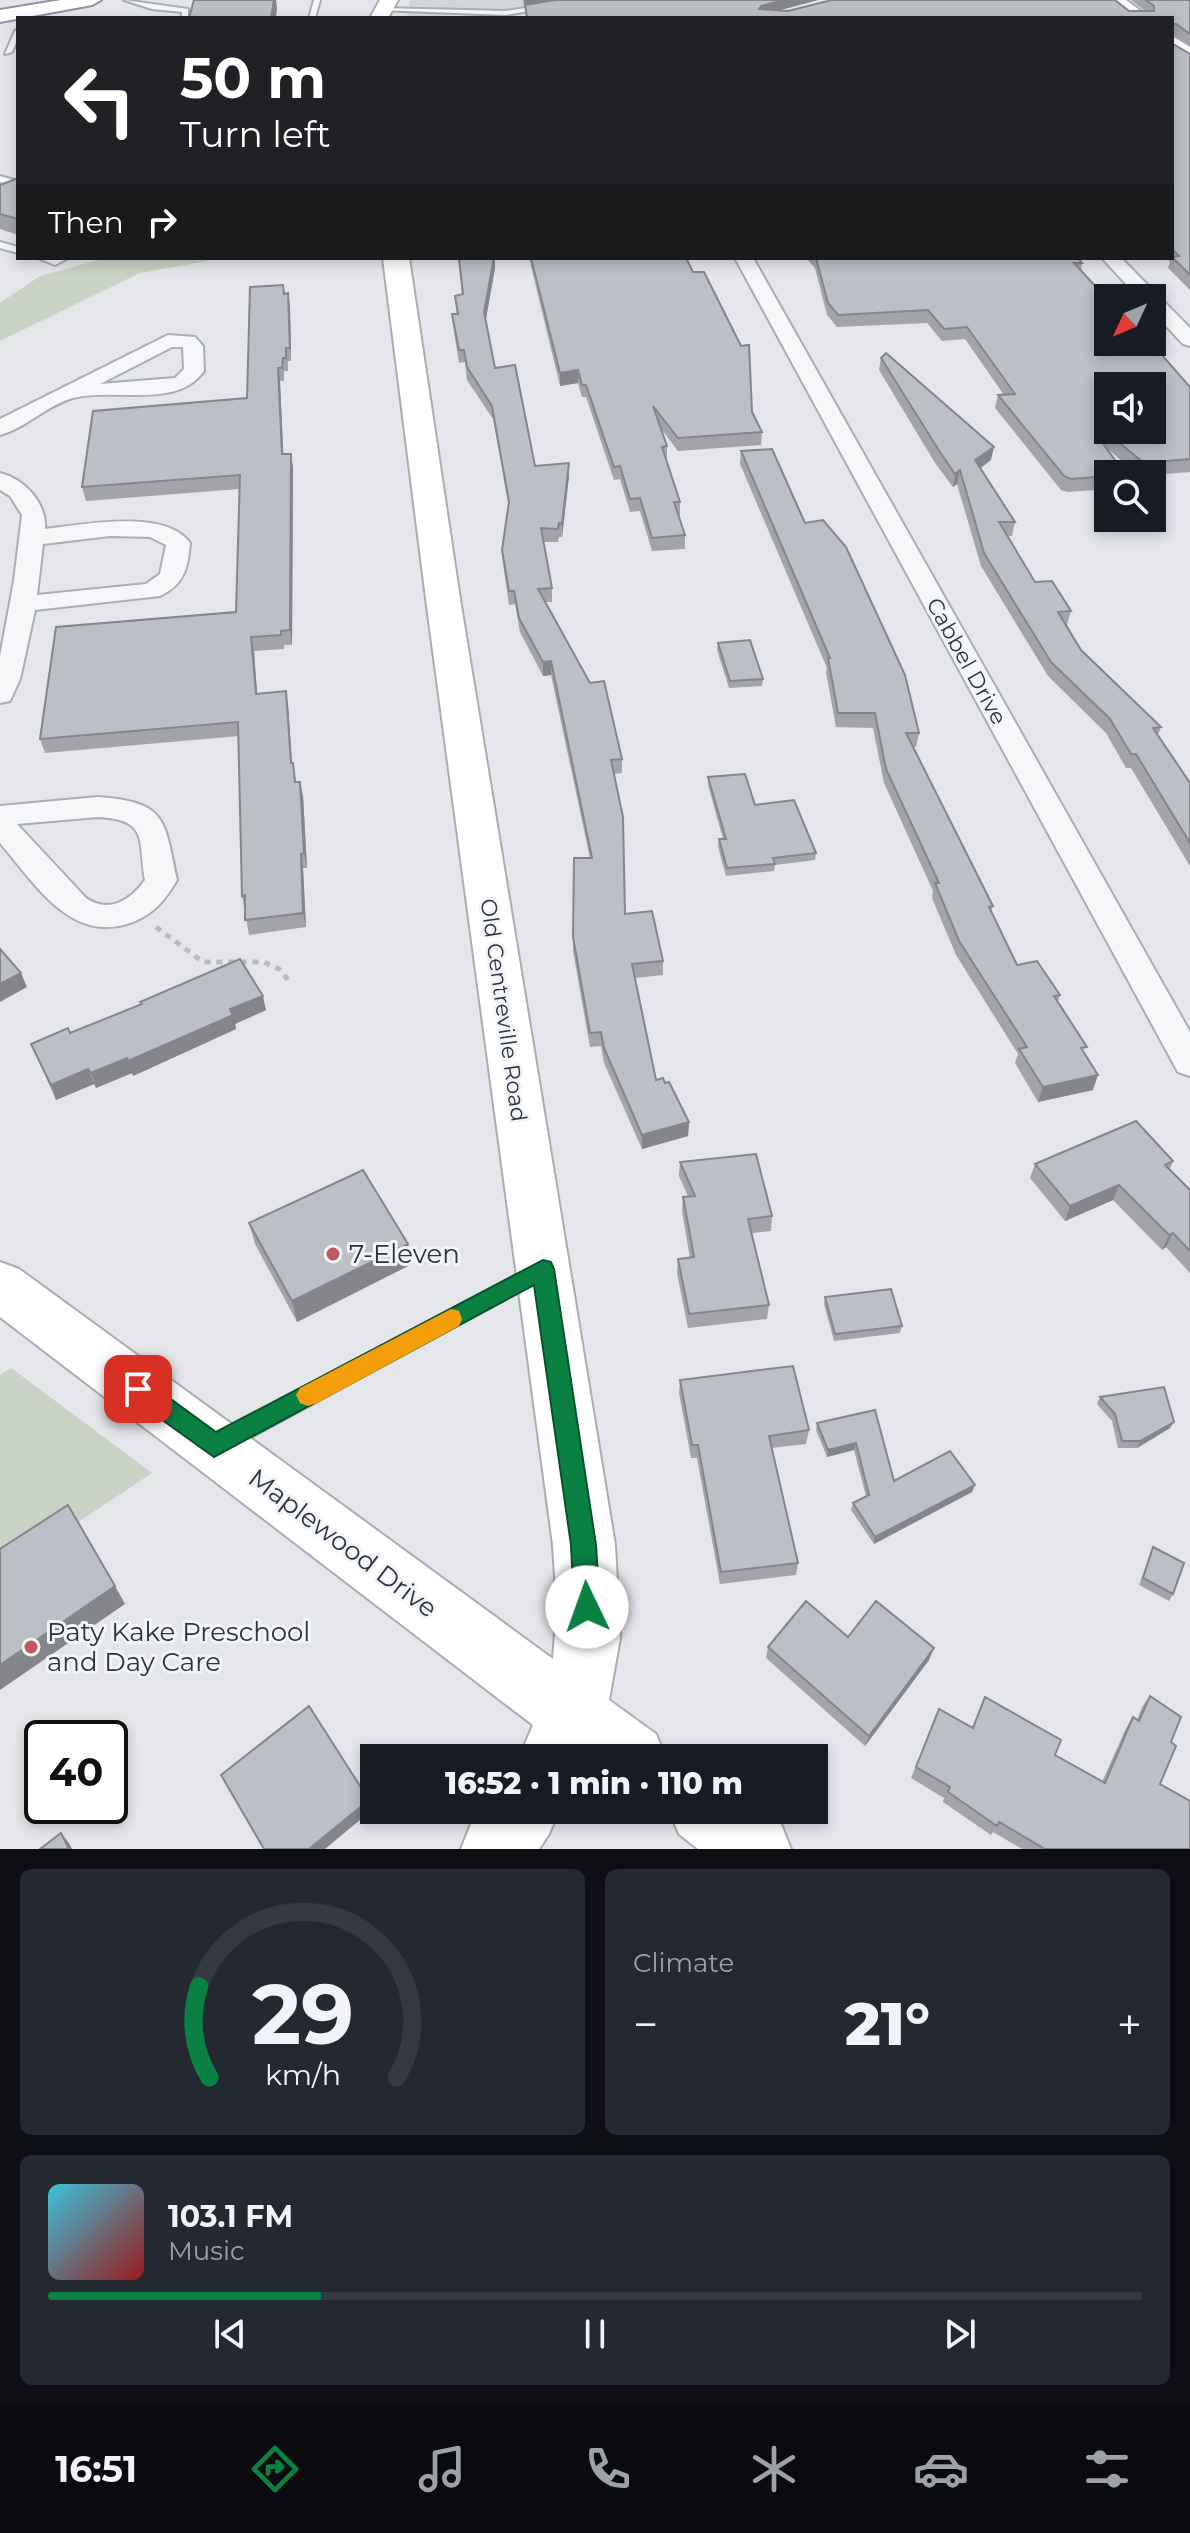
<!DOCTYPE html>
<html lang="en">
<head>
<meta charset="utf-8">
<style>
	:root { --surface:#171b24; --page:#242831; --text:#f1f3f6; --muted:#9ea1a6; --line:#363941; --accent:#0b8043 }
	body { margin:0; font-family:Montserrat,sans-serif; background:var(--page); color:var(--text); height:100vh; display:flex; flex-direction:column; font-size:30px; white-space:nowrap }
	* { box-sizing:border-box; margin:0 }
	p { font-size:26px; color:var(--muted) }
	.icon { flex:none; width:44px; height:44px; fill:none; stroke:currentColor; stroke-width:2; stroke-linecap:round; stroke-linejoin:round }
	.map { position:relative; height:1849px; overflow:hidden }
	.details { display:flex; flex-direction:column; gap:20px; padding:20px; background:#0d0f14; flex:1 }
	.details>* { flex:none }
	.guide { position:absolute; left:16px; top:16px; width:1158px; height:244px; border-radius:0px; box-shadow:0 4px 12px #0003; background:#202124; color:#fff; overflow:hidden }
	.needle { width:52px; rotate:226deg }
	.buttons { position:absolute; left:1094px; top:284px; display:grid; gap:16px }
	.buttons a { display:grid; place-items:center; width:72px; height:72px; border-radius:0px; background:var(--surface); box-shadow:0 4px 12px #0003; font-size:40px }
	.speed { position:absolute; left:24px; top:1720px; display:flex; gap:16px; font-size:40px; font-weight:700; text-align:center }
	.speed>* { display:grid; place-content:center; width:104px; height:104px; border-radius:50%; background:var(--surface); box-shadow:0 4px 12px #0003; line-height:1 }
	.speed .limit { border:4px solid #111; border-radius:12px; background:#fff; color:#111 }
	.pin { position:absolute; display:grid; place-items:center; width:68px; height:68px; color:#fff; margin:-34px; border-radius:16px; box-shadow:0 4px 12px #0006 }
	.me { position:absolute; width:88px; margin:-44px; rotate:357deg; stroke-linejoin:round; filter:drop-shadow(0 0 6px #0008) }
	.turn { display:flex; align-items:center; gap:28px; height:168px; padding:0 32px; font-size:36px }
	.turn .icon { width:104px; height:104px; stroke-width:2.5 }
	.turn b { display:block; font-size:56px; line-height:68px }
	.then { display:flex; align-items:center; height:76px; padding:0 32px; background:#0003; gap:16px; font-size:30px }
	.big { font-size:60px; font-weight:800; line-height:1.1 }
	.details .tile { flex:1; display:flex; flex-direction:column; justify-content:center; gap:12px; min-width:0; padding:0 28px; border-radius:12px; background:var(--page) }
	.details .dial { align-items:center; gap:0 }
	.dial svg { height:208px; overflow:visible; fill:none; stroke:var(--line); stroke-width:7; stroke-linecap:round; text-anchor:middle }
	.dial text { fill:var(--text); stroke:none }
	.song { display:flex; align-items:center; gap:24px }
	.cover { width:96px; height:96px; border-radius:12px; background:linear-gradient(135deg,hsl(190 70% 55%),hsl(0 70% 35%)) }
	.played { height:8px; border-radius:4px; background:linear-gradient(90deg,var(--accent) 25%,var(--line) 25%) }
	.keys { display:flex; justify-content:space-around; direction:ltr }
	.heat { display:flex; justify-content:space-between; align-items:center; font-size:44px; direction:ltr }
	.details .tiles { flex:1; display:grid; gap:20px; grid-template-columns:1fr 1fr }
	.tile:last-child { grid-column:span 2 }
	.trip { position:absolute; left:360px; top:1744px; width:468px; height:80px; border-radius:0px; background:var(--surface); box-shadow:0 4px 12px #0003; font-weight:800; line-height:80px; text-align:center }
	.menu { display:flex; height:128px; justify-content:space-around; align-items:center; background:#090b0e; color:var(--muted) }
	.menu .icon { width:56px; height:56px }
	.menu .on { color:var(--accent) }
	.menu b { font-size:36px; color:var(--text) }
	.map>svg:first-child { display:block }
	.built { fill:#d2d5dc }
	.green { fill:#c8d3c6 }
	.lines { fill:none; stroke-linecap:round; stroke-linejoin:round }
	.lane-casing { stroke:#a9adb4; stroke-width:4 }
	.street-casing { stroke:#a9adb4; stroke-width:4 }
	.secondary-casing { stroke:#a9adb4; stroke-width:4 }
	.highway-casing { stroke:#8d939f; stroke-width:4 }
	.path { stroke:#babcc2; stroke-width:5; stroke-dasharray:6 6; stroke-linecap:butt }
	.lane { fill:#f6f7f9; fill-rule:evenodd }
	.street { fill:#f6f7f9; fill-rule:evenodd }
	.secondary { fill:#fff; fill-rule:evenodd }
	.highway { fill:#fff; fill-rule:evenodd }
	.wall { fill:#a2a4aa }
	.shaded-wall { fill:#84868b }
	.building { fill:#bcbfc6; stroke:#84868b; stroke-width:2; fill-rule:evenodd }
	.route { fill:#0b8043; stroke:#07532c; stroke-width:2 }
	.slow { fill:#f59e0b }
	.poi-dot { fill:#c05861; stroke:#f3f5f8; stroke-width:3 }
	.labels { text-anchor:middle; stroke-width:6; stroke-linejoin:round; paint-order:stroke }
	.street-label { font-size:22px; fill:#2d3340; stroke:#f3f5f8 }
	.near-poi-label { font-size:26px; fill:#2d3340; stroke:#f3f5f8; text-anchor:start }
	.near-street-label { font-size:26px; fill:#2d3340; stroke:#f3f5f8 }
</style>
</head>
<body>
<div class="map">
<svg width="1190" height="1849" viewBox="0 0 1190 1849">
	<rect width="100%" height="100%" fill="#e4e6ea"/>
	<!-- built -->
	<path class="built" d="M410,0h220l-79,11 -144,6z"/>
	<!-- green -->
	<path class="green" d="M105,258h118l-83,15 -140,68v-38l40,-27z
		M11,1368l141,105 -152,101v-199z"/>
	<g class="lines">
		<defs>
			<path id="lane" d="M124,0l64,9v9h-6v-6l-30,-3z
				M314,0h6l-5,18h-6z
				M575,0h15l-84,15 -127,-5 3,-2 124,3z
				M18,29v9l-6,14 -7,2 10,-23z
				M0,176l18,5v6l-18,-5z
				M0,242l18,5v6l-18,-5z
				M38,258h30l-13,7z
				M537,1264l7,2 3,6 -3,6 -313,170 -8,3 -8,-3 -3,-7 3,-7z"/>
			<path id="street" d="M735,258h18l437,774v44l-12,-4z
				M1102,258h19l69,70v18l-7,-2 -31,-33v-13h-13z
				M168,335l27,2 8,9 1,25c-28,39 -90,16 -131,27 -26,7 -47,30 -73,37v-16zM172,347h11l1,22 -9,9 -75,6z
				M0,473c25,6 47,31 45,56 37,-4 120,-21 145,14 -2,25 -6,42 -30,53l-125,14 -15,69 -10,22 -10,2v-47l14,-75 8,-66 -12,-19 -10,-6zM110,536l40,1 16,8 -6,29 -14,10 -109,11 6,-51z
				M98,797c70,5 66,23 79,83 -13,22 -25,36 -50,44 -58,18 -94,-43 -127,-81v-37zM98,817c51,3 40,22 47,63 -14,20 -36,34 -59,18l-69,-74z"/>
			<path id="secondary" d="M380,0h18l-10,18h-18z
				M1105,0h21l24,18h-21z
				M1172,36l18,11v15l-18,-11z
				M383,258h26l51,341 155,946 5,93 -11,62 47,34 10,24h-147l14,-33 -533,-408v-55l19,7 534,390 4,-52 -4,-62 -127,-946z
				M482,1810h77l-10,24 -10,15h-78l10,-25z
				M669,1810h92l20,14 10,25h-93l-19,-15z"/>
			<path id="highway" d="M61,0h40l-9,5 -92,17v-12z"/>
		</defs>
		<!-- lane casing -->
		<use href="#lane" class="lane-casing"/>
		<!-- street casing -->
		<use href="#street" class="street-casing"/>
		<!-- secondary casing -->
		<use href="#secondary" class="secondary-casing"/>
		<!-- highway casing -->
		<use href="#highway" class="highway-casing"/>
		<!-- path -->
		<path class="path" d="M156,927l47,35h61l15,7 11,13"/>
		<!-- lane -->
		<use href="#lane" class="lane"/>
		<!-- street -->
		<use href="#street" class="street"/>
		<!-- secondary -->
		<use href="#secondary" class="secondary"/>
		<!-- highway -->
		<use href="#highway" class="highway"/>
	</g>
	<!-- wall -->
	<path class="wall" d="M523,0h295l-40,11h367l-14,-11h59v45l-18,-11 1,10 17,10v236l-22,-22 2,-6 -4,-4h6v-240h-646l-1,-13 17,-3 -18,3z
		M18,178v57l-18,-6v-44z
		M458,258h37v10l-9,51 9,49 40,98 34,10 -7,61h-3l-1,5h-15l9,46v14h-7l77,157v14l-8,1 11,140 38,47v14l-28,3 21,102 33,42 -1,14 -46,13 -38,-86 -3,-17 -11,1 -17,-96v-14l17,-79 -39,-183 -8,1 -23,-44 -5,-28 -6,1 -6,-41 -1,-14 7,-43 -16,-88 -26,-39 -2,-18 -6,1 -6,-37 -1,-12h5l-2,-18 7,-2z
		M530,258h156l76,174 -1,13 -83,6 -16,-21 5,16v13h-1l14,43v13h-1l6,20v14l-33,2 -12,-40 -10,1 -10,-33 -6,1 -28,-83h-4l-4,-14 -18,3 -29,-120z
		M806,258h272l4,5 -1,8 27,71 82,45v85l-38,3v-1h-14l-34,-28 4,28v15l-40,3 -7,-2 -66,-82 3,-13h6l-39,-56 -23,2 -15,-18 -90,4 -10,-12 -12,-47z
		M283,285l2,9 5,12 1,55h-3v10h-4v10h-4l3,73 10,13 -1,178h-8v4l-30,2 3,43 31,11 4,58h1l3,19 7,14 4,72h-4l3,59 -57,8 -7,-39 -3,-160 -194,17 -5,-14 196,-127 3,-123 -153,12 -4,-14 165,-89z
		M881,358l110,102 -10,8 34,54 -3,14h-5l28,46 36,29 -4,14h-1l15,25 80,77 -3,8 32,48v83l-59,-98h-5l-20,-35 -58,-57 -67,-110 -24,-82 -4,3 -18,-24 -56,-93z
		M741,451l64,72 114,210 -3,14h-3l80,159 -2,5 26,54 43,30 -2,6 27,53 8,36 -55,12 -23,-39 3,-9 -62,-99 -24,-57 1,-7 -49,-108 -11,-55 -37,-1 -10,-55 1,-4 -87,-204z
		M718,643l45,36 -1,7 -33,2 -12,-38z
		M708,777l47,28 61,48 -1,7 -40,5 -1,6 -48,5 -8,-29 1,-8h4l-15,-54z
		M266,1010l-31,14 1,5 -103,47 -1,-3 -36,15 -2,-4 -38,16 -25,-56 39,-11z
		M1173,1161l-3,8 20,21v83l-24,-26 -4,3 -49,-50 -48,21 -35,-43 5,-14z
		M680,1162l92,54 -1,15 -19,2 17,72 -2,14 -79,9 -11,-55 1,-14 12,-1 -8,-47 1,-14 5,-1 -9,-20z
		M249,1223l163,41 -115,58 -42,-78z
		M825,1297l77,29 -2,7 -66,8 -10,-37z
		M680,1380l129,50 -3,14 -34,4 26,115 -2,12 -76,9 -23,-126h-6l-12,-65z
		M1100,1397l70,31 -33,20h-19l-6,-27 -15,-17z
		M875,1410l19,71 78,11 -98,52 -23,-34 2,-7 13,-7 -12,-46 -27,7 -11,-27 1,-7z
		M1153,1547l20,47 -4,7 -30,-16 11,-31z
		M848,1637l81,23 -64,86 -99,-88 2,-11z
		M1150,1696l21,46 -11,42 30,65h-168l-29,-17 -2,3 -48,-33 1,-4 -33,-20 28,-69 33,18 13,-30 70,58 47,27 24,-54 7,-11 4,3 5,-13z"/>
	<!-- shaded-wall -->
	<path class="shaded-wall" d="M274,0h2l1,9 -1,9h-5z
		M524,0h32l-32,5z
		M783,0h35l-58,15 -1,-6 2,-3z
		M495,258v10l-10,56 -1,-12z
		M288,293l2,13 1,55 -1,-13z
		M278,368l2,13 4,87 -2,-14z
		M578,370v13l-18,3v-13z
		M1106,432l-3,12 -4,-6z
		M994,447l-3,13 -18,13 2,-13z
		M291,454l2,13 -1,178 -2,-15z
		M569,463v13l-7,61v-13z
		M960,470l-3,14 -4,3 2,-13z
		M251,637l3,14 4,57 -2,-14z
		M551,661v14l-8,1v-14z
		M286,691l2,14 5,73 -2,-15z
		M300,782l3,14 4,72 -3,-15z
		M301,854l2,14 3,59 -3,-14z
		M21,973l6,14 -27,15v-18z
		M263,996l3,14 -31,14 1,5 -103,47 -5,-15 102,-52z
		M127,1058l5,15 -36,15 -5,-15z
		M88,1069l6,15 -38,16 -5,-15z
		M1098,1075l-5,15 -55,12 5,-15z
		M689,1122l-1,14 -46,13v-14z
		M1119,1185l-6,15 -48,21 5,-15z
		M1173,1233l-7,14 -4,3 7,-15z
		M408,1244l4,20 -115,58 -5,-21z
		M1174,1422l-4,6 -33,20 3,-7z
		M856,1443l-2,7 -27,7 1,-7z
		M975,1485l-3,7 -98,52 1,-7z
		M115,1586l10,18 -125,86v-25z
		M934,1648l-5,12 -64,86 4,-10z
		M369,1800l3,10 -47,39h-16z
		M61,1833l8,10 3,6h-3z"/>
	<!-- building -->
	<path class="building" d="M194,0h80l-3,18h-82z
		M555,0h228l-22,6 -2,3 29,2 44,-11h283l14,11h25v-5l-8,-6h44v34l-14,-10h-4v-6h-645l-2,-13z
		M1172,25l1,19 17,10v221l-18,-18 7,-1 -7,-7z
		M18,178v41l-18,-5v-29z
		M459,258h35l-10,54 11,56 20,-3 20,101 34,-3 -7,61 -3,-1 -1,6 -17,-1 11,60 -14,1 52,94 14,-2 18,78 -11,1 12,57 2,97 27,-3 11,50 -31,3 24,116 7,-2 2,5 4,-1 20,40 -47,13 -38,-87 -3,-16 -11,1 -17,-96 1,-79h18l-41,-197 -8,1 -24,-44 -5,-27h-5l-7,-41 7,-48 -17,-96 -25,-39 -3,-17h-5l-7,-36h6l-3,-18 8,-2z
		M531,258h155l7,14h11l37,74 8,-1 3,67 10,20 -84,6 -25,-32 14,40 -5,1 18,55h-6l11,33 -33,3 -12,-40 -10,1 -10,-33 -6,1 -28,-82h-4l-4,-15 -18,3z
		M816,258h262l4,5h-8l34,37v42h37l16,12 29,33v72l-46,4 -38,-31 -7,6 26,36h-17v2l-37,3 -7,-3 -66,-81 17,-1 -48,-67 -23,2 -16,-19 -90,5 -10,-12zM1108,386h44v44h-44z
		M283,285l1,9 4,-1 2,55h-4v10h-3l-1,10h-4l4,86h9l-1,176 -9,1v4l-30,2 5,57 30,-3 5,72h2l2,19h5l4,71 -3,1 2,59 -58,7v-25l-3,1 -4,-174 -198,17 16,-112 180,-15 4,-137 -158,12 11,-76 154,-13 3,-111z
		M886,353l108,94 -19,13 40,62h-16l36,60 17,-1 19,30 -13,1 23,38 80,77 -8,1 37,55v60l-54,-89h-5l-21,-35 -59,-57 -67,-109 -24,-83 -5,4 -17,-25 -57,-91z
		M772,449l33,74 18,-3 23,27 59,128 14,58h-13l87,173 -4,1 28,58 20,-4 23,34 -6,1 33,51 -6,1 17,27 -55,12 -24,-38 8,-2 -68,-106 -24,-58h4l-53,-114 -11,-56h-37l-10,-55h2l-89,-207z
		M750,640l13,39 -33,2 -12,-38z
		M745,774l10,31 39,-5 22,53 -43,5 2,6 -48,4 -8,-29h7l-18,-62z
		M0,949l21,24 -21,11z
		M240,959l23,37 -33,13 3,6 -105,46 -1,-3 -36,15 -3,-4 -37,16 -20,-41 37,-16 2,5 72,-29 -2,-2z
		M1136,1121l37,40 -8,4 25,25v61l-17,-18 -4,2 -50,-50 -49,21 -35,-42z
		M756,1154l16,62 -24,3 21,86 -80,9 -11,-55 16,-2 -11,-60 12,-1 -15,-34z
		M363,1170l45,74 -116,57 -43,-78z
		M891,1289l11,37 -67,8 -10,-37z
		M793,1366l16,64 -40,6 29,127 -77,9 -23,-127h-6l-12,-65z
		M1164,1387l10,35 -34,19h-18l-7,-27 -15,-17z
		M875,1410l19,71 56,-30 25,34 -100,52 -22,-34 16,-8 -13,-52 -28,7 -11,-27z
		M68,1505l47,81 -115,79v-116z
		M1153,1547l31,16 -11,31 -30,-16z
		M806,1601l42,36 28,-36 58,47 -65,88 -101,-89z
		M1150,1696l31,21 -10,25 5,4 -16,38 30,17v48h-145l-46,-27 -2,4 -49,-34 2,-5 -34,-20 23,-58 34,19 12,-31 76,43 -6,15 50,28 28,-66 6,4z
		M309,1706l60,94 -60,49h-45l-43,-74z
		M61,1833l8,16h-29z"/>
	<!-- route -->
	<path class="route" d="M543,1260l8,2 3,7 42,276 4,62 -3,9 -10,4 -9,-4 -4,-9 -3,-62 -37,-260 -320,172 -85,-61 -3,-7 3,-8 9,-3 8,3 70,51z"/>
	<!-- slow -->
	<path class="slow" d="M451,1309l8,2 3,8 -3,7 -142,77 -9,3 -8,-3 -4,-8 4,-7z"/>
	<!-- markers -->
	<g class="poi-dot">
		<circle cx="333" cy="1254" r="8"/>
		<circle cx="31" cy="1647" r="8"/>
	</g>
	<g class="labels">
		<!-- street labels -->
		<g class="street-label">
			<text transform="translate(967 661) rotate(61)" y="8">Cabbel Drive</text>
			<text transform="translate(504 1010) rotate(82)" y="8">Old Centreville Road</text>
		</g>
		<!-- near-poi labels -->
		<g class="near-poi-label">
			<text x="349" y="1263">7-Eleven</text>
			<text x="47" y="1641">Paty Kake Preschool<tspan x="47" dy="30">and Day Care</tspan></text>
		</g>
		<!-- near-street labels -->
		<g class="near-street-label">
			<text transform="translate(343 1543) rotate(37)" y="9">Maplewood Drive</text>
		</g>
	</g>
</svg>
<div class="buttons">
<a><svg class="needle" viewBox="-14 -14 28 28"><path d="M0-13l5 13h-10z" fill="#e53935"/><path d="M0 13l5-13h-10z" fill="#9ea1a6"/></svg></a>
<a><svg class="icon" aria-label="sound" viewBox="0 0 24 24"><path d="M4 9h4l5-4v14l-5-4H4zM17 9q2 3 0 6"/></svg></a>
<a><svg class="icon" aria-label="search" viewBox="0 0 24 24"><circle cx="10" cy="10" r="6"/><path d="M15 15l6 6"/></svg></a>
</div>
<div class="speed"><div class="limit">40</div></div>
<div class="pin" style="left:138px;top:1389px;background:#d93025"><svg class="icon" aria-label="arrive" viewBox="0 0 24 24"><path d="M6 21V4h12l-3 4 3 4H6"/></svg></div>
<svg class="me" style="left:587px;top:1607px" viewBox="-20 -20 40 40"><circle r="19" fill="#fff"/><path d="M0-13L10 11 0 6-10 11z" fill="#0b8043"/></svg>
<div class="trip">16:52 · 1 min · 110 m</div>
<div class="guide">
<div class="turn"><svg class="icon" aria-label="left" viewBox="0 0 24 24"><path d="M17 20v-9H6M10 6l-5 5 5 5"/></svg><div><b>50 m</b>Turn left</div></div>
<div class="then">Then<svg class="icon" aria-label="right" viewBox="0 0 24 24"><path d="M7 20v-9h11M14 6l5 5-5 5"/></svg></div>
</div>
</div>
<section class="details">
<div class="tiles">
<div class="tile dial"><svg viewBox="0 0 100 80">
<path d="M14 69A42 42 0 1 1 86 69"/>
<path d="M14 69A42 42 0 0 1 10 34" stroke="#0b8043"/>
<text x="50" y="56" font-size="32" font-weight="700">29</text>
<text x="50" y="72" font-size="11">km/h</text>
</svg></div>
<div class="tile"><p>Climate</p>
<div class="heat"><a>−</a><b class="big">21°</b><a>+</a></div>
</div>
<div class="tile">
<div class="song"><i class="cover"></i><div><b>103.1 FM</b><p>Music</p></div></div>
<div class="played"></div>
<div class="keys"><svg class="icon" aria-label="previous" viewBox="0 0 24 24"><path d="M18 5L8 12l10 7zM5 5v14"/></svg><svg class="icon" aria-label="pause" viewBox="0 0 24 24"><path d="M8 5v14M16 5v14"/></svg><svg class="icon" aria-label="next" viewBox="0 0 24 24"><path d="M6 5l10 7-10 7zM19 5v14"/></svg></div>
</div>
</div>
</section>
<nav class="menu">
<b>16:51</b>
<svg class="icon on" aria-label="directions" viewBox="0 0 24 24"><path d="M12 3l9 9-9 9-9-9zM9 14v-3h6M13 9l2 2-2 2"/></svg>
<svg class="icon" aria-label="music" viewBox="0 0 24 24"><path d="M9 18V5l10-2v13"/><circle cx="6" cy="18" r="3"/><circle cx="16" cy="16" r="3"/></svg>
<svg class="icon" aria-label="phone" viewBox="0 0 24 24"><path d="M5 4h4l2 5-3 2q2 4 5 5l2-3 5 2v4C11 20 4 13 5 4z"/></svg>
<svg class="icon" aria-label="climate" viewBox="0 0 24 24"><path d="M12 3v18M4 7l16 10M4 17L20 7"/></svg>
<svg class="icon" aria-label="car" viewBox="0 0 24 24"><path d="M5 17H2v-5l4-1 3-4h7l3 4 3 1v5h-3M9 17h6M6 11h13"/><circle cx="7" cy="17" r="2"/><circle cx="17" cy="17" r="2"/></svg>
<svg class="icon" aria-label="filters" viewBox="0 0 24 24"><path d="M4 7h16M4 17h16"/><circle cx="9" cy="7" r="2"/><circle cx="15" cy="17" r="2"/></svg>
</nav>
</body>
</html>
